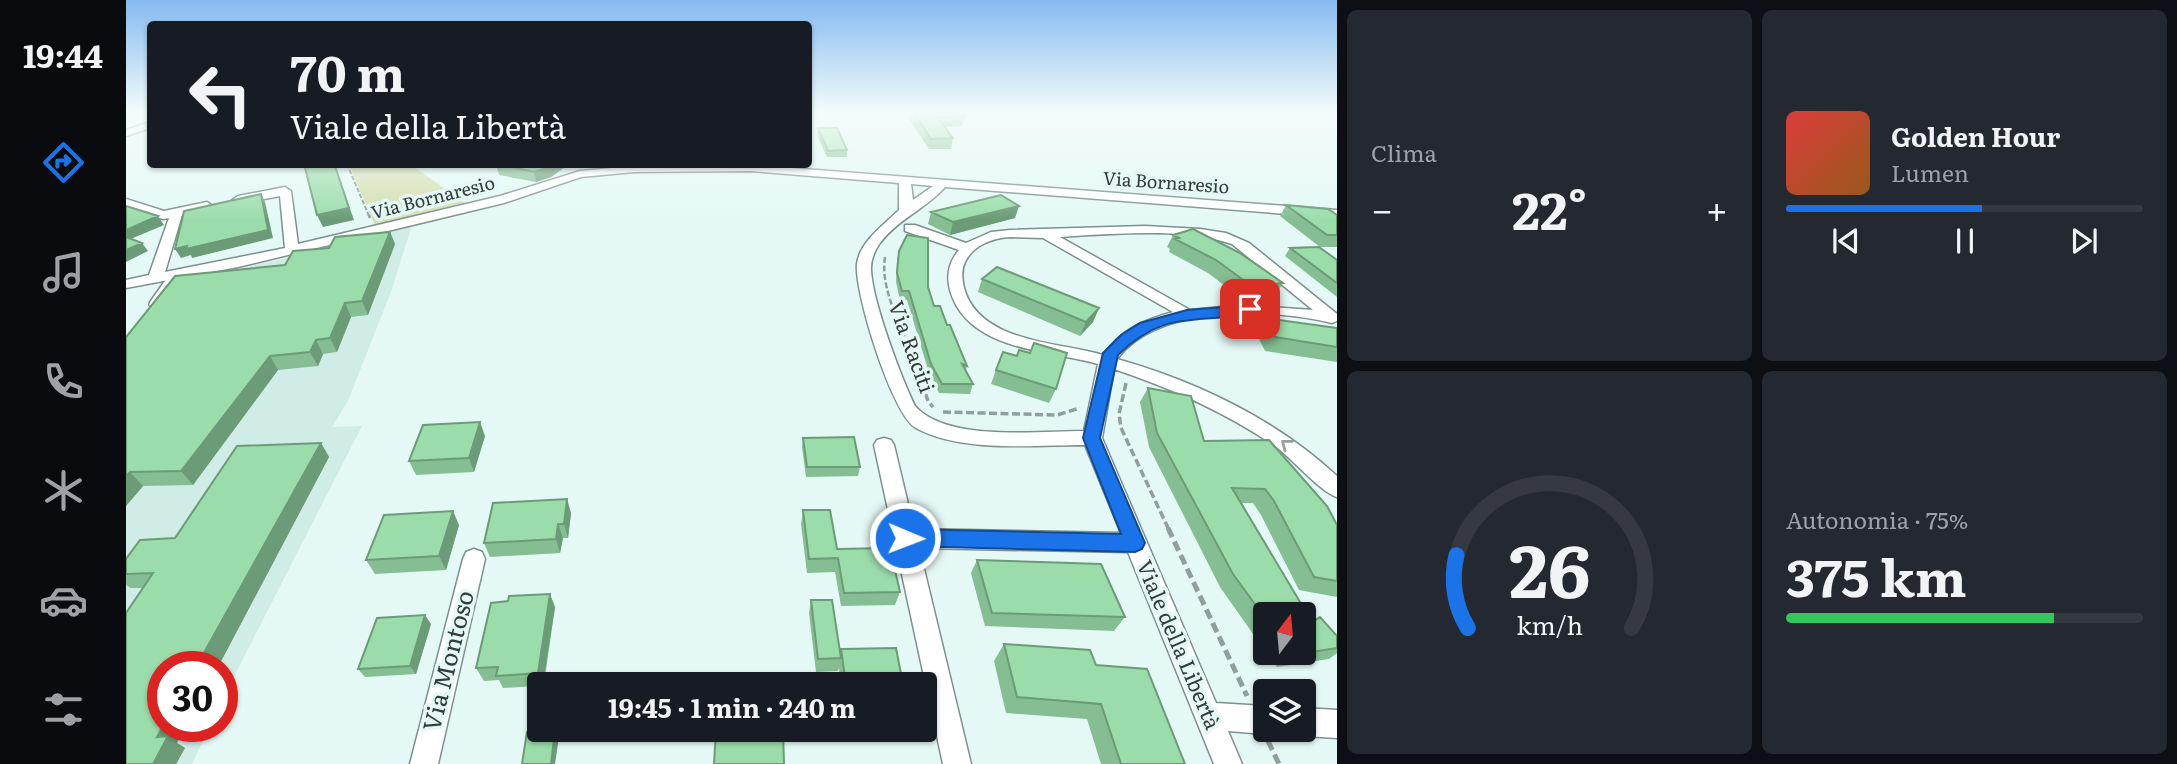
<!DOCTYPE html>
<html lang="it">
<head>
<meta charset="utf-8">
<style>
	:root { --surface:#171b24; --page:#242831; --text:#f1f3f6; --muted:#9ea1a6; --line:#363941; --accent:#1a73e8 }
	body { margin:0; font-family:Literata,serif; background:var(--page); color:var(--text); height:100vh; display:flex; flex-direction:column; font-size:26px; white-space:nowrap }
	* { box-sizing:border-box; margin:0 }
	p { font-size:23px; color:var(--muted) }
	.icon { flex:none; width:38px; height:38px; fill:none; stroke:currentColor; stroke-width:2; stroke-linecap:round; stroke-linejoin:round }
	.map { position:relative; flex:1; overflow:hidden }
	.panel { display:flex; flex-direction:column; gap:10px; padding:10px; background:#0d0f14; width:840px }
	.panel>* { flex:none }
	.top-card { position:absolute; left:21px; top:21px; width:665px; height:147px; border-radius:7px; box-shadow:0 2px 5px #0004; background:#171b24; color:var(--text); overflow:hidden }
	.needle { width:46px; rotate:16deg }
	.fabs { position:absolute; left:1127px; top:602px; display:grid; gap:14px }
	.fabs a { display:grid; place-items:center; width:63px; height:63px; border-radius:7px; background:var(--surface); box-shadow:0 2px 5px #0004; font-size:35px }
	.speed { position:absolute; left:21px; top:651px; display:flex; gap:14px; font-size:35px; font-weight:700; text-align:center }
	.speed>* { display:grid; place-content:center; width:91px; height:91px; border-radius:50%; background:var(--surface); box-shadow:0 2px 5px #0004; line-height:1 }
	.speed .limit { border:10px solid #d22; background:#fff; color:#111 }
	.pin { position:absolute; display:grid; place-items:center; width:60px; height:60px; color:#fff; margin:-30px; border-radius:14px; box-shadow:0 4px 10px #0006 }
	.me { position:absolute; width:77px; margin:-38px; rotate:91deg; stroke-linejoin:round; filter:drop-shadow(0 0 5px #0008) }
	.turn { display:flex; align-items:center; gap:24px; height:147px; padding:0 28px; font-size:32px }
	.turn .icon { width:91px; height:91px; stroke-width:2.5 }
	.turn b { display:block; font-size:49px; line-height:60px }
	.big { font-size:52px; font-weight:700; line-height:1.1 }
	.panel .card { flex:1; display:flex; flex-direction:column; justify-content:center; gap:10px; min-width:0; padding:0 24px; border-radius:10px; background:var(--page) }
	.panel .dial { align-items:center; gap:0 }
	.dial svg { height:182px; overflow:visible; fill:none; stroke:var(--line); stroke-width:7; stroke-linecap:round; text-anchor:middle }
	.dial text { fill:var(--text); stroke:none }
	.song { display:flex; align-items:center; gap:21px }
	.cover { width:84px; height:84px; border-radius:10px; background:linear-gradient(135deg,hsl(0 70% 55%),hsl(30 70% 35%)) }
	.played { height:7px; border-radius:4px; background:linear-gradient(90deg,var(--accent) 55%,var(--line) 55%) }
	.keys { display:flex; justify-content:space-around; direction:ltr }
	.heat { display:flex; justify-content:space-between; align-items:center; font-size:38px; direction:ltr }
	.charge { height:10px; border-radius:5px; background:linear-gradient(90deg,#34c759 75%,var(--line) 0) }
	.panel .tiles { flex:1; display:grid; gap:10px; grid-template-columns:repeat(2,1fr) }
	.trip { position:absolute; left:401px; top:672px; width:410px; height:70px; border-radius:7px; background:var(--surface); box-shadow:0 2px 5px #0004; font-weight:700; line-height:70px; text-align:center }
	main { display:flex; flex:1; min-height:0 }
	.tab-bar { display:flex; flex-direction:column; width:126px; justify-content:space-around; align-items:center; background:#090b0e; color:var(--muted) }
	.tab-bar .icon { width:49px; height:49px }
	.tab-bar .selected { color:var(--accent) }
	.tab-bar b { font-size:32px; color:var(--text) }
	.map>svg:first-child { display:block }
	.built { fill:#cfece7 }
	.green { fill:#d5dfb1 }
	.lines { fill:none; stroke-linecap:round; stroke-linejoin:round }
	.service-casing { stroke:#7d908d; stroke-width:10 }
	.minor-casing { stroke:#7d908d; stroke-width:3 }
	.path-far3 { stroke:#919f9c; stroke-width:2; stroke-dasharray:4.5 2; stroke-linecap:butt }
	.path-far2 { stroke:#919f9c; stroke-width:2.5; stroke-dasharray:6 2.5; stroke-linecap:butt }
	.path-far1 { stroke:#919f9c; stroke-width:3.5; stroke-dasharray:8 3.5; stroke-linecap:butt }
	.path { stroke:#919f9c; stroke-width:5; stroke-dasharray:10 5; stroke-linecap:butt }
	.service { stroke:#fff; stroke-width:7 }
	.minor { fill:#fff; fill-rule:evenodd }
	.wall { fill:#85be92 }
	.shaded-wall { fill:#6c9b77 }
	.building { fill:#9bddaa; stroke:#6c9b77; stroke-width:2 }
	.oneway { stroke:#9a9e9c }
	.route { fill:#1a73e8; stroke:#114b97; stroke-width:2 }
	.labels { text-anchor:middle; stroke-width:7; stroke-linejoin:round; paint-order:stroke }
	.far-street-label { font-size:18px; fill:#343c3a; stroke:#e4f9f5 }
	.street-label { font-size:21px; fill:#343c3a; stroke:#e4f9f5 }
	.near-street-label { font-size:24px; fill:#343c3a; stroke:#e4f9f5 }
</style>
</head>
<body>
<main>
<nav class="tab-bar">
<b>19:44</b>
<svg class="icon selected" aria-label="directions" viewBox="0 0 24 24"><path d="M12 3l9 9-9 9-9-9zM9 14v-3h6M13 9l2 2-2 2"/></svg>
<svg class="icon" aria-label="music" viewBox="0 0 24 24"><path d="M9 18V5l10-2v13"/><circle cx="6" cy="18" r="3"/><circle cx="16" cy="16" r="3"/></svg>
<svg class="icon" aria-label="phone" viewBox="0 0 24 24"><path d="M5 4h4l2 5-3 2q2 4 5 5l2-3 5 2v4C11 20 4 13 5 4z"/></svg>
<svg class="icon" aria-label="climate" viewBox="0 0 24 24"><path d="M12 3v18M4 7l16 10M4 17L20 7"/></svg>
<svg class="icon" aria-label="car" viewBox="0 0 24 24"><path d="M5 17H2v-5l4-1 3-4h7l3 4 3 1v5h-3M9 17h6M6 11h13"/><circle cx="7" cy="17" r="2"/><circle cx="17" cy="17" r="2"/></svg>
<svg class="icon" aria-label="filters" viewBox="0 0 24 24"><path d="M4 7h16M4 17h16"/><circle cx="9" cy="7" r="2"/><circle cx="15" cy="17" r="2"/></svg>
</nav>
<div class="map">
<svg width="1211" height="764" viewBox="0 0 1211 764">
	<rect width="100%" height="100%" fill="#e4f9f5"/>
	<!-- built -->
	<path class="built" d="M287,222l-21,67 -44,112 -16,26 30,-1 -140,274v-33h-59v59h47l-18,38h-66v-407l58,-76 102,-23z"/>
	<!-- green -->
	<path class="green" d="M223,165h62l54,38 -90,22z"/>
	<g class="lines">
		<defs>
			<path id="service" d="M27,304l19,-27"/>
			<path id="minor" d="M24,122v6l-24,8v-6z
				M625,165l586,45v8l-392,-31c-18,21 -47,32 -65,56 -5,7 -9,16 -9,25 0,30 30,109 44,138 31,36 124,25 169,25l14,-67c-49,-14 -131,-13 -148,-74 -4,-15 -1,-28 9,-40l-54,-19v-6h10l51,18 25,-11 19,-2 135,-4 55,3 26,4 23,10 88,71v7l-5,2c-60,-15 -175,-19 -215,36 81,23 158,60 220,117v21c-17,-5 -45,-39 -62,-51 -50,-34 -104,-58 -161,-77l-12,69 114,265 49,3v24h10l-10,4 -37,-3 14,33h-28l-86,-212 -209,-4 52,216h-28l-69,-319 3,-5 7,-2 7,2 3,5 20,84 207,4 -36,-88c-50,0 -124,8 -169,-17 -24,-13 -62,-137 -59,-164 3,-23 27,-39 42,-54v-27l-148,-12 -117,1 -53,5 -77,26 -266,64 -112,21v-8l23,-5 20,-57 -6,1 -37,-12v-8l38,12 43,-9 6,4 -31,9 -17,57 120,-24 -5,-52 -42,8 -6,-4 6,-4 47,-9 6,4 7,53 202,-48 80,-25 54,-5zM785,184l22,2 -20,14zM963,235c47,-2 98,-6 143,9l81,66 -71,-5 -52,5 -130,-73zM884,237l33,1 130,74c-31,9 -50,16 -70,43 -44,-13 -124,-12 -139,-67 -2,-9 -3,-18 1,-26 8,-17 28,-24 45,-25z
				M348,549l8,3 3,7 -47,205h-28l53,-205 3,-7z
				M1178,708l33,2v28l-33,-2 -10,-4 -1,-2h11z"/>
		</defs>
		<!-- service casing -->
		<use href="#service" class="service-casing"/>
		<!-- minor casing -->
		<use href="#minor" class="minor-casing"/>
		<!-- path-far3 -->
		<path class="path-far3" d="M221,164l22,52"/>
		<!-- path-far2 -->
		<path class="path-far2" d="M243,215l1,3
			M759,257c-5,31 15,66 25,94"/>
		<!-- path-far1 -->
		<path class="path-far1" d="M784,350l18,51 5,6
			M1000,383l-7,31 2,14 48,102
			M817,412l114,3 23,-7"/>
		<!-- path -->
		<path class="path" d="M1042,528l79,168
			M1142,741l11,23"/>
		<!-- service -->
		<use href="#service" class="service"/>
		<!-- minor -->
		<use href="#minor" class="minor"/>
	</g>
	<!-- wall -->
	<path class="wall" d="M784,113h52l3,3 -3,10 -17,1 8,11 -2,11h-22l-20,-30z
		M24,123v9h-1l-4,-7z
		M692,128l29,22v7h-20l-10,-22z
		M443,164l-18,13 -15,5 -37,-7 -3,-10z
		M1160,205l51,10v32h-17l-40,-31z
		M805,212l84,6 -65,17 -22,-11z
		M264,232l5,12 -27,71 -17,2 -14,35 -14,2 -5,12 -40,4 -85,115 -50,1 -17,20v-169l159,-72 44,-17z
		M1047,235l110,48 -8,13 -28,3 -10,-4 -29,-22 -39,-21 1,-3 -3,-2z
		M1164,248l47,12v37l-52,-41z
		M773,251l29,36 6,19 13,19 20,41 -1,4 7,14 -3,10 -31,-1 -10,-20 -22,-73h-7l-4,-18 1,-22z
		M856,279l117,29 -6,14 -13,14 -102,-44z
		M1138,318l73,10v34l-72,-11 -10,-20z
		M870,370l60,19 -7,14 -58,-19z
		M1022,388l56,53 133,84v72l-38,-7 -38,-75 -8,-12h-12l71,119 25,14v17l-8,6 -52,8 -10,-14h37l-39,-39v37l-45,-64 -71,-140 -9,-45z
		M359,436l-11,36 -58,3 -7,-14z
		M677,438l57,29 -2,9 -52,1 -4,-30z
		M195,443l8,14 -111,210h-55l14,76 8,5 -9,16 -33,-176h-13l-4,-3v-26l49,-21z
		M677,510l34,39 63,43 -5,13 -54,1 -6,-34 -28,1 -6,-49z
		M445,513l-3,25h-5l-3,15 -70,4 -6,-14z
		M333,525l-13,45 -71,4 -9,-14z
		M851,560l148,57 -11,14 -129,-5 -14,-53z
		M685,600l30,53v-4l62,35h-62l-2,-16 -1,3 -22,1 -7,-59z
		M429,607l-11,77h-5v2l-36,2 -4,-8 -15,1 -8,-13z
		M305,624l-15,50 -51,3 -7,-8z
		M878,644l92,21 89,99h-84l-14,-45 -81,-6 -12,-52z"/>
	<!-- shaded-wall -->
	<path class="shaded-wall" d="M427,164h16l-18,13 -15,5 -2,-10z
		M456,164h40l-40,4z
		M209,166l19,54 -31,7 -6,-12z
		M135,194l4,8 8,36 -81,20 -1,-3 -10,3 -6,-9z
		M893,206l-4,12 -65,17 3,-13z
		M32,216l6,9 -38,16v-11z
		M264,232l5,12 -27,71 -6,-14z
		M16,243l6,8 -22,11v-12z
		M219,303l6,14 -14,35 -7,-14z
		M973,308l-6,14 -13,14 6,-14z
		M190,340l7,14 -5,12 -8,-14z
		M144,356l8,14 -85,115 -12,-14z
		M354,422l5,14 -11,36 -5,-14z
		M195,443l8,14 -111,210h-22z
		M4,472l13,14 -17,20v-30z
		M441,499l4,14 -3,25 -4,-14z
		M327,511l6,14 -13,45 -7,-14z
		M432,524l5,14 -3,15 -4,-14z
		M424,594l5,13 -12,77 -5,-11z
		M299,615l6,9 -15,50 -6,-8z
		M37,726h23l-9,17 8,5 -9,16h-23l4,-27z
		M429,730l4,7 -4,27h-4z"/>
	<!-- building -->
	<path class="building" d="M788,113h48l3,3 -28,1 16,21 -22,1z
		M692,128h19l10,22 -19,1z
		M178,164h28l1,2h2l14,42 -32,7z
		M371,164h56l-4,3 -15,5z
		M135,194l7,36 -82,19 1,-3 -12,3 9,-38z
		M875,195l18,11 -66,16 -22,-10z
		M1160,205l42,4 9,6v20h-10z
		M0,206l32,10 -32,14z
		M1067,229l47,24 43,30 -28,3 -9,-4 -30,-22 -41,-21 4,-1 -6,-3z
		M264,232l-28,69 -17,2 -15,35 -14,2 -6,12 -40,4 -89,115 -51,1 -4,4v-139l49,-61 110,-11 8,-14 36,-3 6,-11z
		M781,235l21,3v49l6,19h6l7,19h3l17,41 -5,-2 11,20h-31l-11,-20 -22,-73h-7l-5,-18 2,-22z
		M0,237l16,6 -16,7z
		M1193,247l18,13v23l-47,-35z
		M871,267l102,41 -13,14 -104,-43z
		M1138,318l73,10v19l-62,-10z
		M908,343l33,10 -11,36 -60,-19 7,-18 14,4 2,-6 11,3z
		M1022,388l43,8 13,45 65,-1 58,66 10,19v56l-23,-4 -40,-76 -9,-12 -33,-1 80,134 8,-5 17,19v12l-44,7 -2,-2h13v-39h-39v4l-32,-44 -76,-141z
		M354,422l-11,36 -60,3 14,-36z
		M728,437l6,30h-53l-4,-29z
		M195,443l-125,224h-33v59l-6,11 11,-1 -15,28h-27v-151l27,-40 -27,1v-15l14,-19 35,-2 62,-92z
		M441,499l-3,25h-6l-2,15 -72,4 9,-40z
		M677,510h27l7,39 53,-1 10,44 -56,1 -6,-35 -29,1z
		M327,511l-14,45 -73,4 18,-45z
		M851,560l124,4 24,53 -133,-4z
		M424,594l-12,79 -42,3 2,-9 -22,1 15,-65 17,-2 1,-5z
		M685,600h21l9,58 -23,1z
		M299,615l-15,51 -52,3 19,-51z
		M878,644l86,6 6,15 51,4 38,95h-64l-20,-60 -84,-7z
		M770,648l7,36h-57l-5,-35z
		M429,730l-4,34h-29l5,-32z
		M590,730h67l1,34h-70z"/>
	<!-- one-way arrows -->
	<defs><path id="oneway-chevron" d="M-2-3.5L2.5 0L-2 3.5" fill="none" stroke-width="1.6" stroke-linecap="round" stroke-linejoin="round" transform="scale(1.75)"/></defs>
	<use class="oneway" href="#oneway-chevron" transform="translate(1160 444) rotate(-142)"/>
	<!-- sky -->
	<linearGradient id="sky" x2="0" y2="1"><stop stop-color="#85baf0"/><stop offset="0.51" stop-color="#f3fcfa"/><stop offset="1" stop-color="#f3fcfa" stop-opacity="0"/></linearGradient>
	<rect width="1211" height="220" fill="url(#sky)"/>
	<!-- route -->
	<path class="route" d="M1124,305l5,1v6c-57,14 -88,-5 -137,43l-18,83 45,105 -3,6 -7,3 -230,-6 -7,-2 -3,-6 3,-6 7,-3 216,5 -38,-96 20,-85 18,-18 19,-12 47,-13z"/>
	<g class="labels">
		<!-- far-street labels -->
		<g class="far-street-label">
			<text transform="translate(1040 183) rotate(4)" y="6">Via Bornaresio</text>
			<text transform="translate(307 198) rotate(-14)" y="6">Via Bornaresio</text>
		</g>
		<!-- street labels -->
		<g class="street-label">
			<text transform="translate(785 347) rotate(70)" y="7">Via Raciti</text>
			<text transform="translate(1052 645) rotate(67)" y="7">Viale della Libertà</text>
		</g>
		<!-- near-street labels -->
		<g class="near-street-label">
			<text transform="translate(323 661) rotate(-76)" y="8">Via Montoso</text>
		</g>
	</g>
</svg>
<div class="fabs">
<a><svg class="needle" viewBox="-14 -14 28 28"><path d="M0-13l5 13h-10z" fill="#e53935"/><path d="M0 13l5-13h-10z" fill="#9ea1a6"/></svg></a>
<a><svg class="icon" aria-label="layers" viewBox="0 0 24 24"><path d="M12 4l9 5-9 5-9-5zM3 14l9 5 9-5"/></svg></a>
</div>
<div class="speed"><div class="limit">30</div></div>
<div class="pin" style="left:1124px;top:309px;background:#d93025"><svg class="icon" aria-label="arrive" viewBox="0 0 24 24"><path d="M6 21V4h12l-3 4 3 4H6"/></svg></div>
<svg class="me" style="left:779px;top:538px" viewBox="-20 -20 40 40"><circle r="17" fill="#1a73e8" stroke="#fff" stroke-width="3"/><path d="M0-11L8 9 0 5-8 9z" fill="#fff"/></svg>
<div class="trip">19:45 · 1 min · 240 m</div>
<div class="top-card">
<div class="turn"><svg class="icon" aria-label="left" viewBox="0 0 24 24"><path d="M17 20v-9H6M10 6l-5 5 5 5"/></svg><div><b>70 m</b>Viale della Libertà</div></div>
</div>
</div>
<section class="panel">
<div class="tiles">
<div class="card"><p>Clima</p>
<div class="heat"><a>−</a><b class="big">22°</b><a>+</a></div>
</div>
<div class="card">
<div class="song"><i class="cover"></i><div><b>Golden Hour</b><p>Lumen</p></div></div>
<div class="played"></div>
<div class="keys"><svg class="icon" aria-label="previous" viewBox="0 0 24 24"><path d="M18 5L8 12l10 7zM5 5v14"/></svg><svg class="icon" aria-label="pause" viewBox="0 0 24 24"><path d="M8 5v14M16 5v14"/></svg><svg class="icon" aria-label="next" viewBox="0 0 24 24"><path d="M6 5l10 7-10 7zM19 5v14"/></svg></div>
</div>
<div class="card dial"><svg viewBox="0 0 100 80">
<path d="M14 69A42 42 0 1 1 86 69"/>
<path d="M14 69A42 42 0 0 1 9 37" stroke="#1a73e8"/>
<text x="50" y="56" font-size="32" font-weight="700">26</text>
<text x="50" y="72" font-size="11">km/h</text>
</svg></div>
<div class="card"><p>Autonomia · 75%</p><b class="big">375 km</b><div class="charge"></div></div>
</div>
</section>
</main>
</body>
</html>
